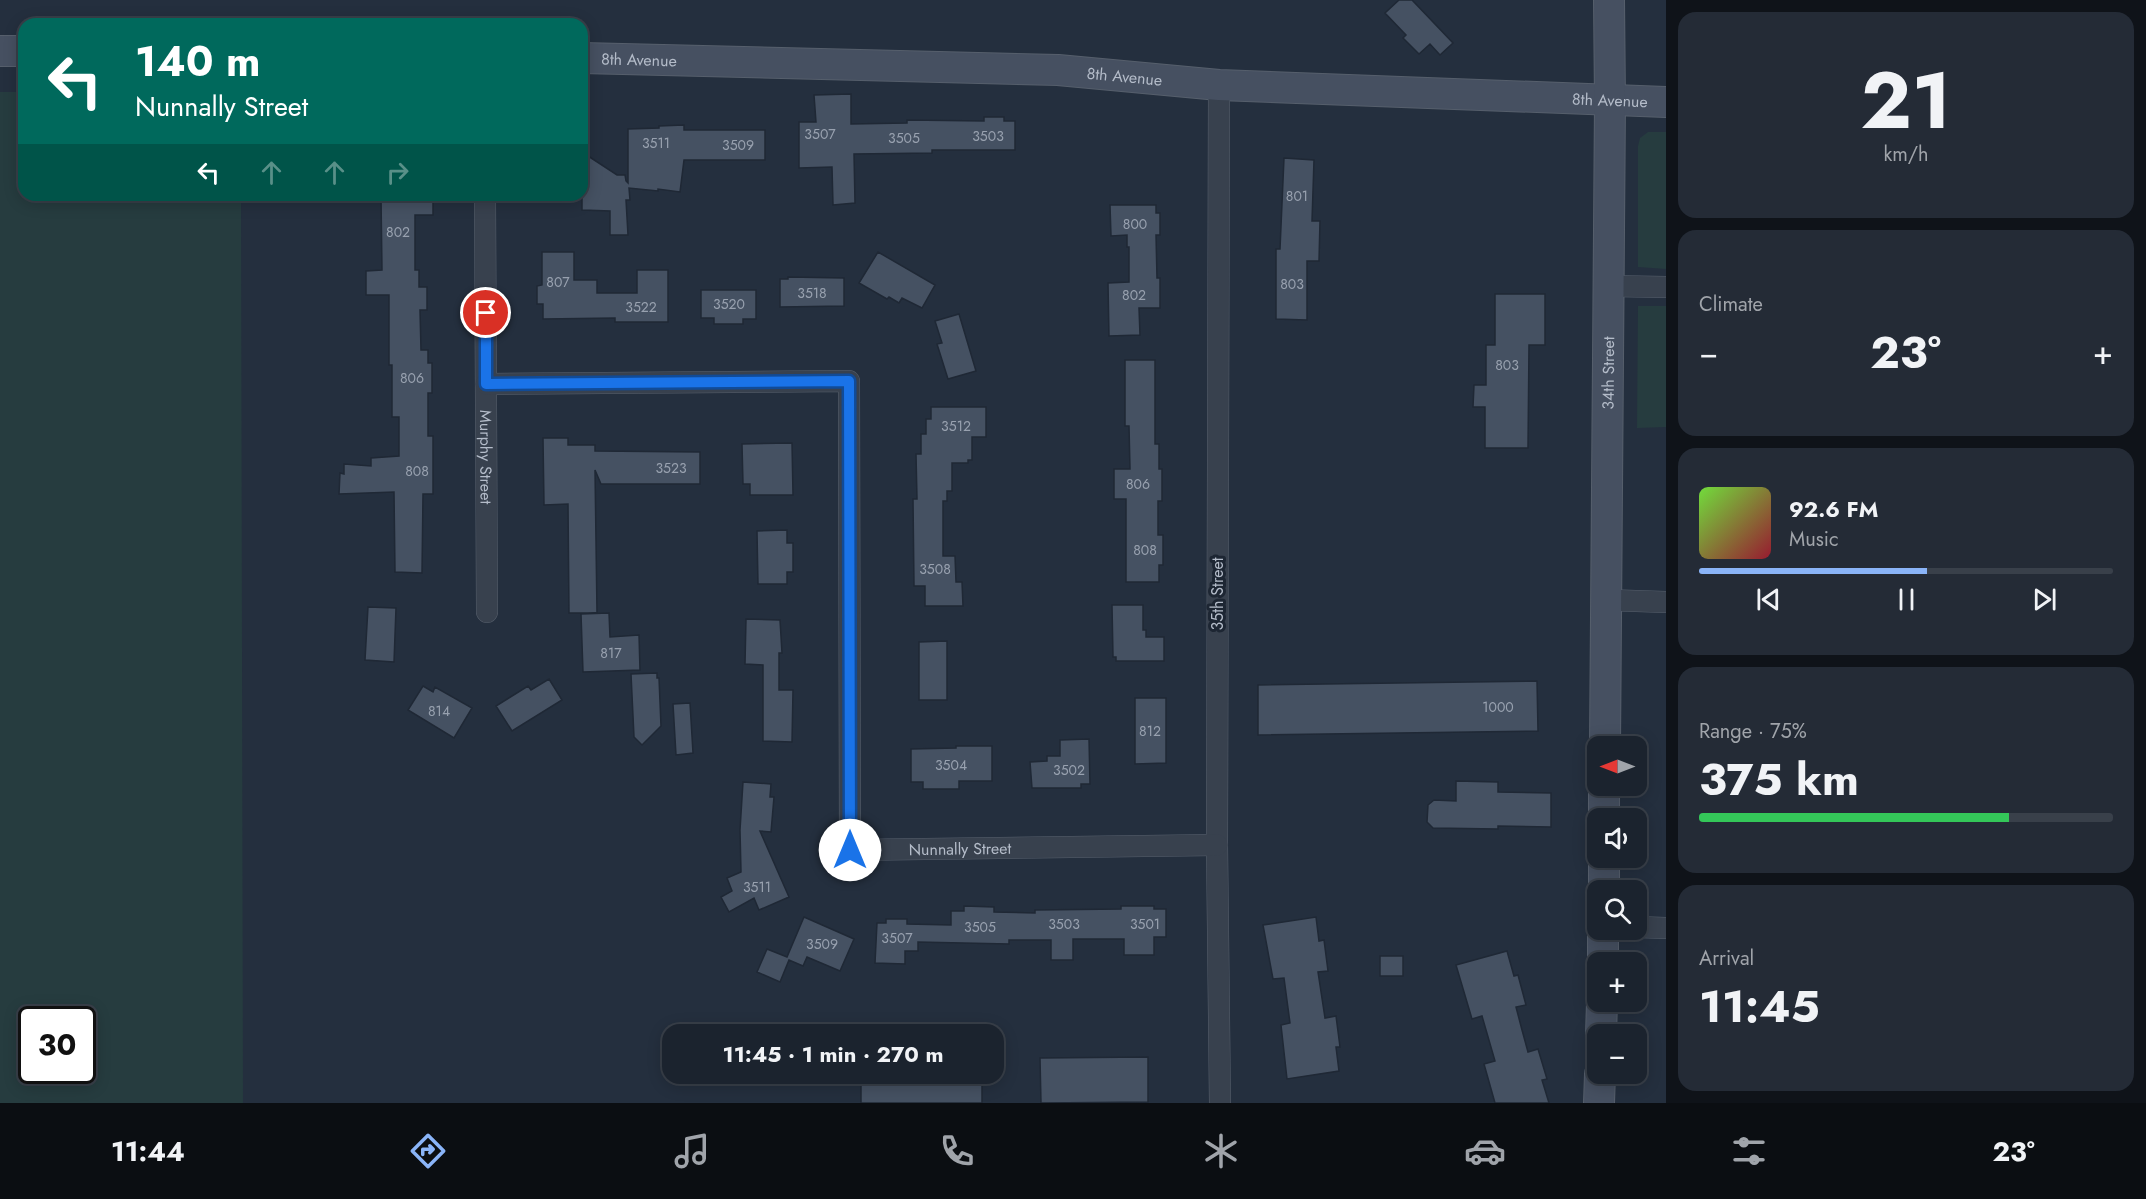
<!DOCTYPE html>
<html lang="en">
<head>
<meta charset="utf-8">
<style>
	:root { --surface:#1b232e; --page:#242b36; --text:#f1f3f6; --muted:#a0a4aa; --line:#39404a; --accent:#8ab4f8 }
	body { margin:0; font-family:Jost,sans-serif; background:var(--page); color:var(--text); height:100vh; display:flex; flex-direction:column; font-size:22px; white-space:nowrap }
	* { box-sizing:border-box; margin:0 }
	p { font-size:20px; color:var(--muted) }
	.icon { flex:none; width:33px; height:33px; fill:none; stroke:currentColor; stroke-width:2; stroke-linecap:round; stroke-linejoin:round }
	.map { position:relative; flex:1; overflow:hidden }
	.details { display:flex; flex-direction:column; gap:12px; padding:12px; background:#0f1319; width:480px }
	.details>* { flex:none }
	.top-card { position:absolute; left:18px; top:18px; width:570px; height:183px; border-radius:18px; box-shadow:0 3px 15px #0003,0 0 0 2px var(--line); background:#00695c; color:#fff; overflow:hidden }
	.needle { width:39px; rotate:270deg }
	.fabs { position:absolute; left:1587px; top:736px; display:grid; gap:12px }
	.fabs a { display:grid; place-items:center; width:60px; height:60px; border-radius:12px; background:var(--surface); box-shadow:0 3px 15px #0003,0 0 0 2px var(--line); font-size:30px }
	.speed { position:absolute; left:18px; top:1006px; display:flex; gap:12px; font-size:30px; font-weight:700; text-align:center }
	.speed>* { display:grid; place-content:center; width:78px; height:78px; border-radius:50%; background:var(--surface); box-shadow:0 3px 15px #0003,0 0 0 2px var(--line); line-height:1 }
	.speed .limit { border:3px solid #111; border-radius:9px; background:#fff; color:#111 }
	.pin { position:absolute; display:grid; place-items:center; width:51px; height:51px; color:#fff; margin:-26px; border:3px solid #fff; border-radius:50%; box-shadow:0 2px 6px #0007 }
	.me { position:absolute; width:66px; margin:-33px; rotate:0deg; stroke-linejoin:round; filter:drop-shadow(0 0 4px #0008) }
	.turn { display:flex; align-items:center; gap:21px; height:126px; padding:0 18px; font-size:27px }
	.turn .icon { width:78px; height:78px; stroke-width:2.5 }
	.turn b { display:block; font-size:42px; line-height:51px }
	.lanes { display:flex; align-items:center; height:57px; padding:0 18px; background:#0003; justify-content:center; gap:30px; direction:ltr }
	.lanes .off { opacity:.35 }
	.big { font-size:45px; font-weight:700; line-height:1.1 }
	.details .card { flex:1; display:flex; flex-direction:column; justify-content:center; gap:9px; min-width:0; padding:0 21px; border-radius:18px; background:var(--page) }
	.details .dial { align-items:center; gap:0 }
	.dial b { font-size:78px; line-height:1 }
	.song { display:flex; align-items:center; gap:18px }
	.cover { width:72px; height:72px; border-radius:9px; background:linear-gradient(135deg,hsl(100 70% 55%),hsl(350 70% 35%)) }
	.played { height:6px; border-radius:3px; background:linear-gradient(90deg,var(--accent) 55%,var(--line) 55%) }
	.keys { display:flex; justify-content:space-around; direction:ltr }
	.heat { display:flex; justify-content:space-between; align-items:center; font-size:33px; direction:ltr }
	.charge { height:9px; border-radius:4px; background:linear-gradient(90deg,#34c759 75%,var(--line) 0) }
	.trip { position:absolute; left:662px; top:1024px; width:342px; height:60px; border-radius:18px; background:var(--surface); box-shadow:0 3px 15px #0003,0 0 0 2px var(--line); font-weight:700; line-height:60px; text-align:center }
	.tabs { display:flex; height:96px; justify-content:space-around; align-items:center; background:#0b0e12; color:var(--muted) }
	.tabs .icon { width:42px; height:42px }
	.tabs .active { color:var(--accent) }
	.tabs b { font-size:27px; color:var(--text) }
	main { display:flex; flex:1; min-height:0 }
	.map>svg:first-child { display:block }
	.green { fill:#263c3f; fill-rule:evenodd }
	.building { fill:#455162; stroke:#1f2835; stroke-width:1.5 }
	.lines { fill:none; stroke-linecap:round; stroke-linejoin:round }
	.street-casing { stroke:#565f6c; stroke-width:22 }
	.secondary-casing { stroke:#565f6c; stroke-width:32 }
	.street { stroke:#38414e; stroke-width:21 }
	.secondary { stroke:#465061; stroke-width:30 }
	.route-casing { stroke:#114b97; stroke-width:15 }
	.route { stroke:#1a73e8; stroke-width:10 }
	.labels { text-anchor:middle; stroke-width:6; stroke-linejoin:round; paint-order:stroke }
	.number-label { font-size:14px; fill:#98a1af }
	.street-label { font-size:16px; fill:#b4bcc9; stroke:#1d2633 }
</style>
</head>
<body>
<main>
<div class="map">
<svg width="1666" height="1103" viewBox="0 0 1666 1103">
	<rect width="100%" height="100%" fill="#242f3e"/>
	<!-- green -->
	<path class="green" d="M0,92h24v103h217l2,908h-243zM32,1020h50v51h-50z
		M1648,132h18v137l-28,-2v-121l2,-8z
		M1638,306h28v121l-29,1z"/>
	<!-- building -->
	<path class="building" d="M1399,0h13l41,43 -13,12 -10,-11 -11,10 -16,-16 3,-3 -21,-22z
		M851,94v30l56,-1v-3l77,1v-4h20v4h11v29h-83v3l-78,1 1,49 -22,2 -1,-38 -33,1v-46h17l-2,-27z
		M684,125v5h81v30h-81l-4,32 -22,-3v2l-29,-3 1,12h-4l2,35h-18v-24l-28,-1v-58l35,23h8l1,6 2,2v-54l31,-1v-2z
		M1284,158l30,2 -2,61h8l-1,40h-12v59l-31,-1v-70h4z
		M401,195h32v20h-18v55h4v17h8v23h-7l1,40h7v13h4v30h-4v43h5v58h-10l-1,79 -27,-1 -1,-80 -55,2 1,-21 4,1v-10l27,2v-8l28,-2v-39h-7v-52h-3v-70h-23v-24l16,-1 -1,-73h20z
		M1110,205h46v8h4v22h-4l1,43h3v30h-21l1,27 -31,1 -1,-53 21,-1v-35h-2v-12l-16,1z
		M542,252h32v28h23v13h40v-23h31v52h-53v-4l-72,1v-15h-6v-18l5,-1z
		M878,252l57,33 -13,23 -20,-10 -3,5 -10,-6 -2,2 -28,-16z
		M788,277l56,1v28l-64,1v-28h8z
		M701,290h55v29h-13v5h-29v-6h-13z
		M1495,294h50v51h-16l-1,103h-43v-41h-12l1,-22h12v-40h9z
		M959,314l17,57 -28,8 -11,-35 5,-1 -7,-22z
		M1125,360h30v84h4v25h3v32h-4v34h5v30h-4v17h-33v-83h-12v-30h16l-1,-43h-4z
		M931,407h55v30h-14v23h-4v3h-16v28h-5v10h-4v55h12l1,26h6l1,24h-38v-20h-11l-1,-87h4l-1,-45h5v-20h5v-15h5z
		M543,438h25v7h27v6l105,1v32h-99l-6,-14 2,143h-28l-1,-109 -24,1z
		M792,443l1,52h-43v-11h-7l-1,-40z
		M787,530v13h6v29h-6v12h-29l-1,-53z
		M1112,605h31v25h3v7h18v24h-48v-4h-3z
		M368,607l28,1 -2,54 -29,-2z
		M609,613l1,24 29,-2 1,35 -57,2 -2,-58z
		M746,619l34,1 2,33h-3v37h14l-1,52 -29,-1v-76l-18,-1z
		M947,641v59h-28v-58z
		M657,673v5h2l2,48 -19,19 -8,-8 -3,-63z
		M549,679l13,21 -50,31 -16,-25 32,-20 3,4z
		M1537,681l1,50 -280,4v-50z
		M423,686l10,6 2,-5 37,21 -18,30 -46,-28z
		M1135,698h31v65l-31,1z
		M690,703l3,50 -17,2 -3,-51z
		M1089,739l1,45h-9v4h-49l-2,-26 17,-1v-5h13v-16z
		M956,746h36v35h-33v8h-36v-7h-12v-33l45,-1z
		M1456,781l42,1v10l53,1v34l-53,-1v3l-65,-1 -6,-6 1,-17 6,-5 22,1z
		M743,782l28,2 -1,13h4l-3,35 -11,-1 29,66 -30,13 -5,-12 -25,14 -8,-15 11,-6 -5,-13 14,-6 -1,-42z
		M964,906l30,1v5l41,1v-3l86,-1v-3h33v3h12v28h-12v18h-30v-16h-51v21h-22v-20h-42v4l-91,-2v9h-13v13l-30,-1 2,-40h9v-4h21v5l44,1v-14h13z
		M804,917l50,22 -14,32 -33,-14 -4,9 -14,-6 -9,22 -23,-10 10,-23 20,8z
		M1316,917l3,24 5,-1 4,31 -10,1 7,46 11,-2 4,31h-4l3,24 -52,8 -6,-54 9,-2 -6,-45 -11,1 -10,-54z
		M1507,951l7,25 4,-1 8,30 -10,2 6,23 6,22 10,-3 9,30 -5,1 7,23h-54l-11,-39 11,-3 -13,-45 -10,3 -16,-54z
		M1380,956h23v20h-23z
		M1148,1057v45l-107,1 -1,-45z
		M861,1074h121v29h-121z"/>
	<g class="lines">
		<defs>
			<g id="street">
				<path d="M1219,85l-2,760 3,258"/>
				<path id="s1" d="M485,195l2,417"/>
				<path d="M1608,286l58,1"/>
				<path id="s2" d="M486,384l363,-3 1,469 367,-5"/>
				<path d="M1606,600l60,2"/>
				<path d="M1636,927l30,1"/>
			</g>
			<g id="secondary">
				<path d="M0,51h24"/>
				<path id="s3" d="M582,58l476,12 161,15 447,17"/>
				<path id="s4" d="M1605,747l5,-646 -1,-101"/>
				<path d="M1604,819v-33"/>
				<path d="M1604,891v-33"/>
				<path d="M1603,963v-33"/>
				<path d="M1601,1035l1,-33"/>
				<path d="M1599,1103l1,-29"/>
			</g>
		</defs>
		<!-- street casing -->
		<use href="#street" class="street-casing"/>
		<!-- secondary casing -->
		<use href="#secondary" class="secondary-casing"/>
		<!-- street -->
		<use href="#street" class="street"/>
		<!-- secondary -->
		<use href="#secondary" class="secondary"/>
	</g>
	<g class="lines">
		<defs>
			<path id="route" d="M486,313v71l363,-3 1,469"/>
		</defs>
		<!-- route casing -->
		<use href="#route" class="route-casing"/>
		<!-- route -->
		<use href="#route" class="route"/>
	</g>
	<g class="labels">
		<!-- number labels -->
		<g class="number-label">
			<text x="820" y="139">3507</text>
			<text x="988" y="141">3503</text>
			<text x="904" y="143">3505</text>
			<text x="656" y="148">3511</text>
			<text x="738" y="150">3509</text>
			<text x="1297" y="201">801</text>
			<text x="1135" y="229">800</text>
			<text x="398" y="237">802</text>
			<text x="558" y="287">807</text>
			<text x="1292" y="289">803</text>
			<text x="812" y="298">3518</text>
			<text x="1134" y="300">802</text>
			<text x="729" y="309">3520</text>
			<text x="641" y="312">3522</text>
			<text x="1507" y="370">803</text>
			<text x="412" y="383">806</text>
			<text x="956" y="431">3512</text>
			<text x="671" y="473">3523</text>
			<text x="417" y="476">808</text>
			<text x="1138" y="489">806</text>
			<text x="1145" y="555">808</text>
			<text x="935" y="574">3508</text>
			<text x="611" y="658">817</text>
			<text x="1498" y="712">1000</text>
			<text x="439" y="716">814</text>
			<text x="1150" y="736">812</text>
			<text x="951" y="770">3504</text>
			<text x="1069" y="775">3502</text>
			<text x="757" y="892">3511</text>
			<text x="1064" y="929">3503</text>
			<text x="1145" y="929">3501</text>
			<text x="980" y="932">3505</text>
			<text x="897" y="943">3507</text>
			<text x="822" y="949">3509</text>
		</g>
		<!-- street labels -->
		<g class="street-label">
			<text dy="6" stroke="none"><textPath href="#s3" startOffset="57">8th Avenue</textPath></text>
			<text dy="6" stroke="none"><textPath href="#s3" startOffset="543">8th Avenue</textPath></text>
			<text dy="6" stroke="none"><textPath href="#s3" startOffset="1029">8th Avenue</textPath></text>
			<text dy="6" stroke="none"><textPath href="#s4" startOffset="374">34th Street</textPath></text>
			<text dy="6" stroke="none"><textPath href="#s1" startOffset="262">Murphy Street</textPath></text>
			<text transform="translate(1217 594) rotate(-90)" y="6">35th Street</text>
			<text dy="6" stroke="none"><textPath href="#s2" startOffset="942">Nunnally Street</textPath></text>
		</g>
	</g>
</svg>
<div class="fabs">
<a><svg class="needle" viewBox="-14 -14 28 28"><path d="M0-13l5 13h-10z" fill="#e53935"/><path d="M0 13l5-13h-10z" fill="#a0a4aa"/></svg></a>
<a><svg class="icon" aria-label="sound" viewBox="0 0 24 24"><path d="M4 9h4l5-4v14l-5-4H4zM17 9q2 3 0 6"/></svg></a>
<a><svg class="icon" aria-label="search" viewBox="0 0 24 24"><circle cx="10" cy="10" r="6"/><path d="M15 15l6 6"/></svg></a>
<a>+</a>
<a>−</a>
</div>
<div class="speed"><div class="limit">30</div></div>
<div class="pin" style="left:486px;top:313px;background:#d93025"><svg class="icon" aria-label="arrive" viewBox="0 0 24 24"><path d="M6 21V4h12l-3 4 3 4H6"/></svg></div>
<svg class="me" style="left:850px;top:850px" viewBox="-20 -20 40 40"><circle r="19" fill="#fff"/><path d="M0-13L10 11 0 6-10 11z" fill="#1a73e8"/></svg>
<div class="trip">11:45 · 1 min · 270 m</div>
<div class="top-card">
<div class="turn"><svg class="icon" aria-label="left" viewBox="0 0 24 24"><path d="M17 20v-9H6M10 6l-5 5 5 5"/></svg><div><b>140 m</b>Nunnally Street</div></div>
<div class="lanes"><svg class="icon" aria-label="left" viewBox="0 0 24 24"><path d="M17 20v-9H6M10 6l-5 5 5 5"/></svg><svg class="icon off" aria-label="ahead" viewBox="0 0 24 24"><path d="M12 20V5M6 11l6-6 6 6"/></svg><svg class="icon off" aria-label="ahead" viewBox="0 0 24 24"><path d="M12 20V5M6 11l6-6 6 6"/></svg><svg class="icon off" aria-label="right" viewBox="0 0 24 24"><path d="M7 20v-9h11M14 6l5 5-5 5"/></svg></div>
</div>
</div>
<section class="details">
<div class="card dial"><b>21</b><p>km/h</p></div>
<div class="card"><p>Climate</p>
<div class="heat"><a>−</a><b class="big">23°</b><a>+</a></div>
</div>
<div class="card">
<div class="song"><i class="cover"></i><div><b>92.6 FM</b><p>Music</p></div></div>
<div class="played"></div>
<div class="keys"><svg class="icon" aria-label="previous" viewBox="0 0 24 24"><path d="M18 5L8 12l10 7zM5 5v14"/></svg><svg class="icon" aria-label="pause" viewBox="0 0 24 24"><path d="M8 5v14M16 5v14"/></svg><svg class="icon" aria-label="next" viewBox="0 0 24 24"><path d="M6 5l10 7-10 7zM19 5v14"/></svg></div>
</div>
<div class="card"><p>Range · 75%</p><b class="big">375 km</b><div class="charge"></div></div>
<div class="card"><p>Arrival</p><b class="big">11:45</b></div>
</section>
</main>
<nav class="tabs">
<b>11:44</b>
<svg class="icon active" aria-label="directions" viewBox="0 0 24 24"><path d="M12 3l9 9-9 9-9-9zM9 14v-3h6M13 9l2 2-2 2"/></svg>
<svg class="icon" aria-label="music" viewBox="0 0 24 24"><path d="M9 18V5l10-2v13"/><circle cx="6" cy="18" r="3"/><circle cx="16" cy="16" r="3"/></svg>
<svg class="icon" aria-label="phone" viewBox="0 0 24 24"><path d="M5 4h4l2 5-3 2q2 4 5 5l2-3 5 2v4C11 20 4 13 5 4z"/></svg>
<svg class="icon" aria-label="climate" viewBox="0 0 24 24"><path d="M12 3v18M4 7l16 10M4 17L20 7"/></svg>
<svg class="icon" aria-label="car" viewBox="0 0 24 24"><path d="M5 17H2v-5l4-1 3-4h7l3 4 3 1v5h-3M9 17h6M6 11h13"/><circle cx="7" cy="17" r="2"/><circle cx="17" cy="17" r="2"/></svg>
<svg class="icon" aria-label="filters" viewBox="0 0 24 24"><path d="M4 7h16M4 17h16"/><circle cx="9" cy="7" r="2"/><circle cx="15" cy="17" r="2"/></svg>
<b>23°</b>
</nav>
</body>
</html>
